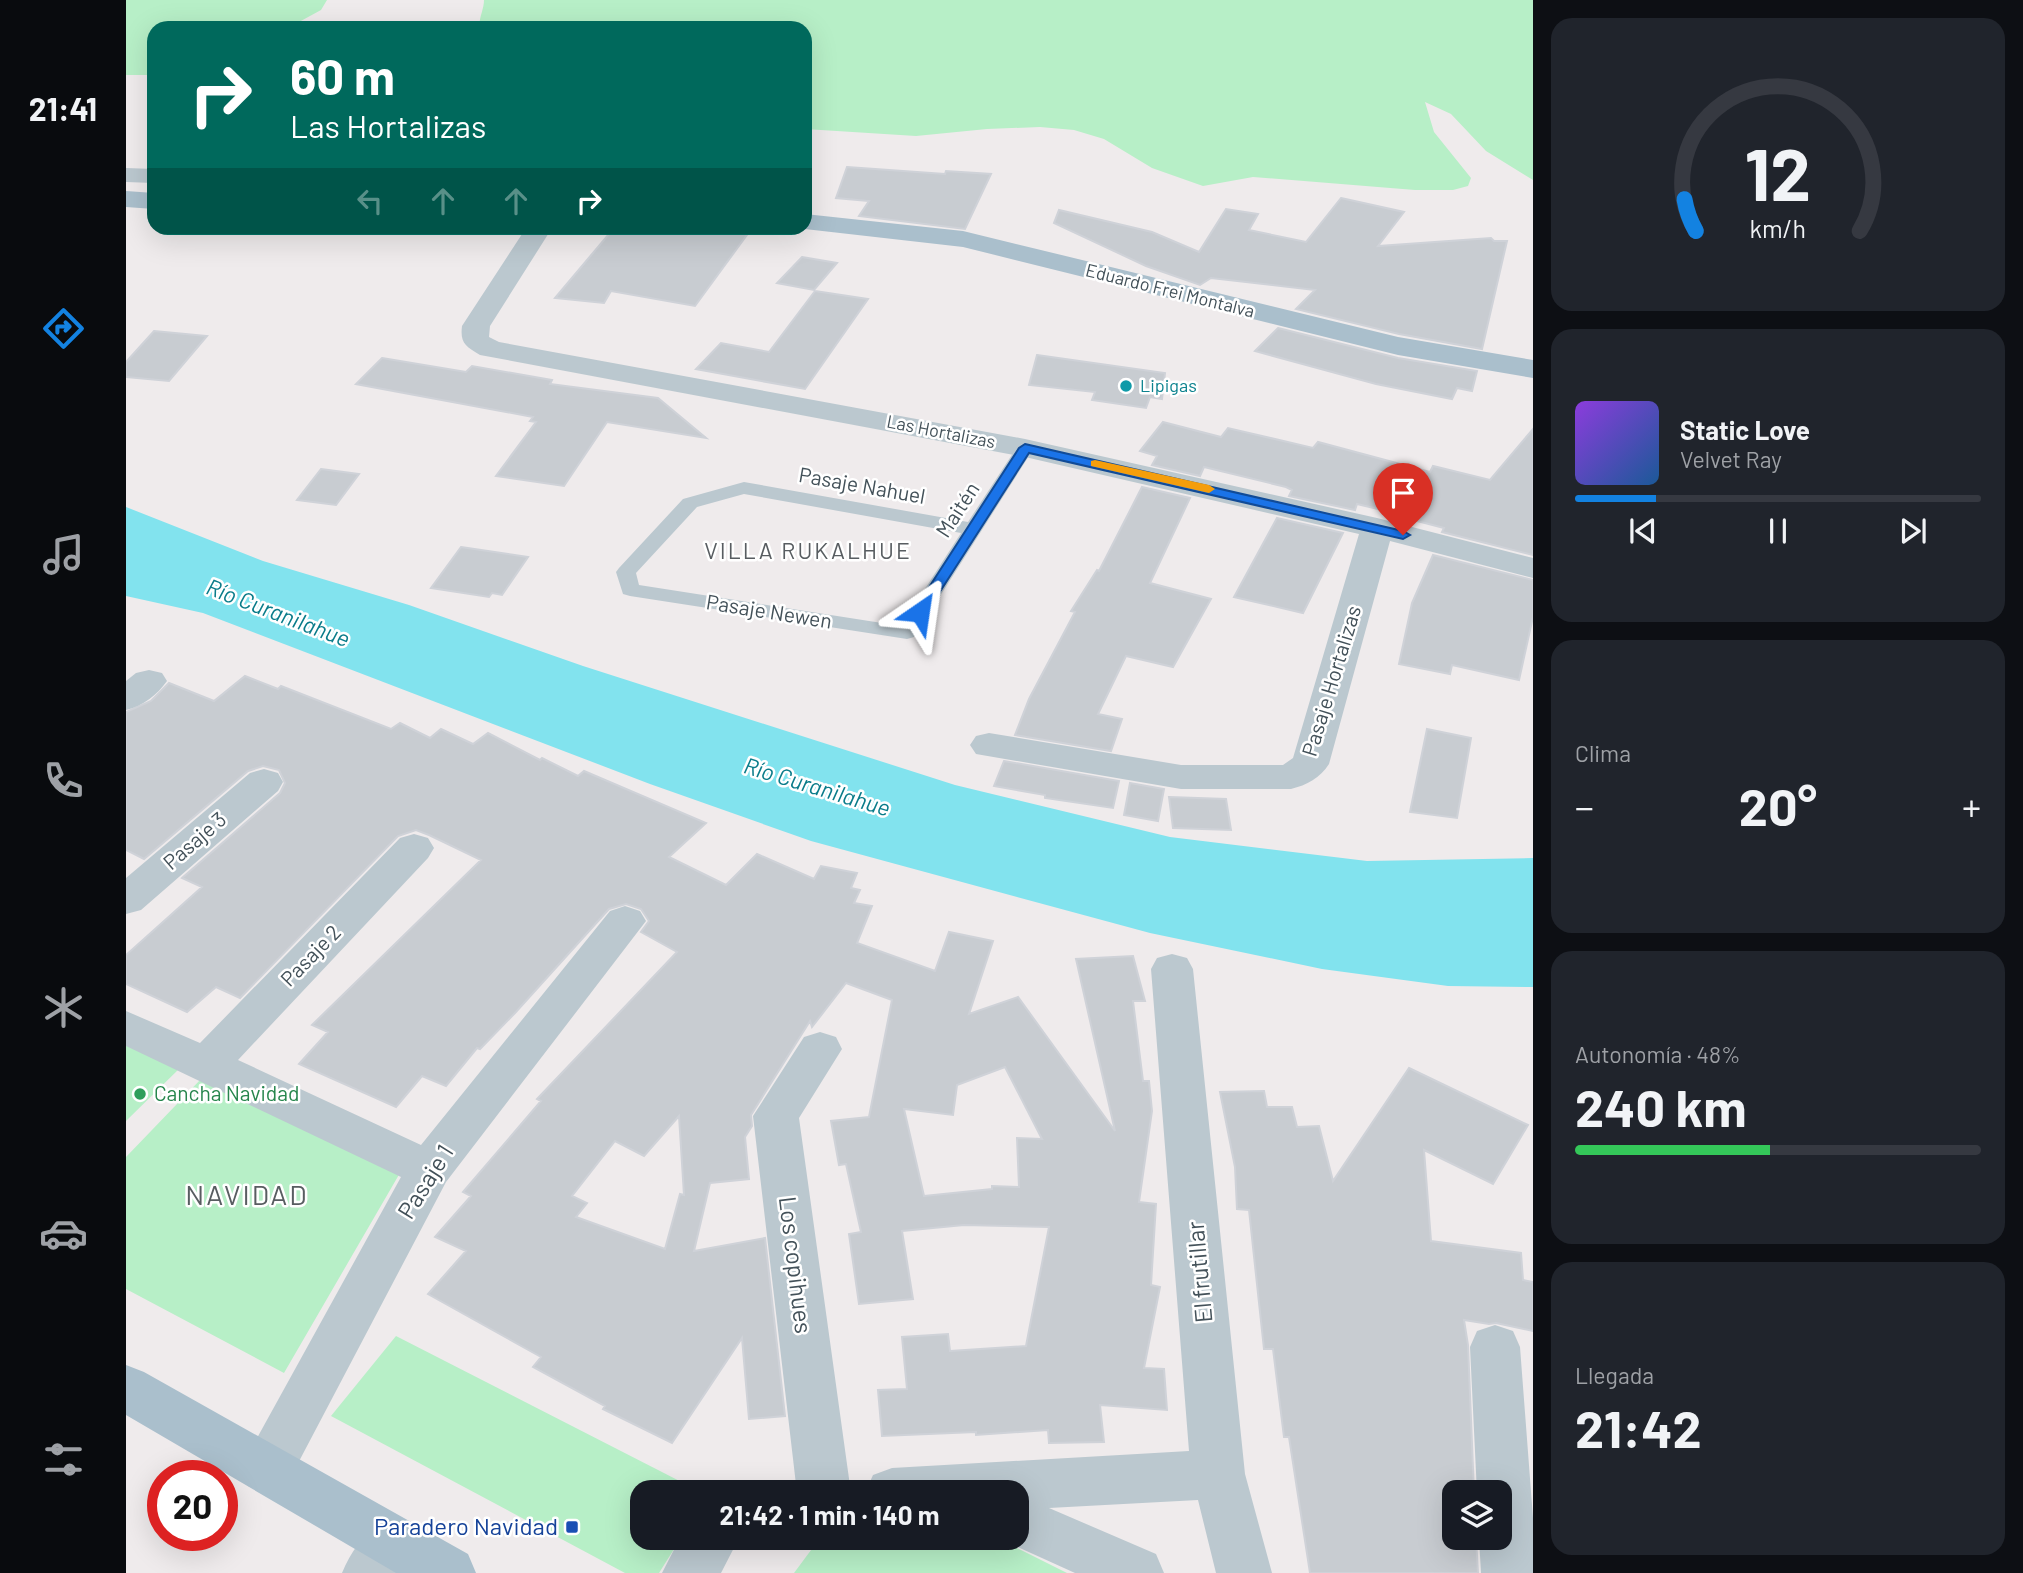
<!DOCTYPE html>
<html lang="es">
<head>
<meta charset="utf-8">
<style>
	:root { --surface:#171b24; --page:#20242c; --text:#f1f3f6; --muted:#9ea1a6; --line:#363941; --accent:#1382e1 }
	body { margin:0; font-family:Barlow,sans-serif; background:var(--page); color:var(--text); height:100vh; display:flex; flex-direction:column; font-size:26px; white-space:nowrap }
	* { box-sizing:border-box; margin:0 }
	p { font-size:23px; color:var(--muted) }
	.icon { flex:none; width:38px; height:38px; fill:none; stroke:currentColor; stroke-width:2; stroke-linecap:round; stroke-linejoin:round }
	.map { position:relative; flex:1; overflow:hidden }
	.panel { display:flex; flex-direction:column; gap:18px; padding:18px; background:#0d0f14; width:490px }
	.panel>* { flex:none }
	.top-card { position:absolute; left:21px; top:21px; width:665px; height:214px; border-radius:21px; box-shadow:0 7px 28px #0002; background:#00695c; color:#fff; overflow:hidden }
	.buttons { position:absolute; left:1316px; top:1480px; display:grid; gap:14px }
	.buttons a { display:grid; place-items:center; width:70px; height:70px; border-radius:14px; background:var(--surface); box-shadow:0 7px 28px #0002; font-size:35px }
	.speed { position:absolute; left:21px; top:1460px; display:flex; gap:14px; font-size:35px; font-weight:700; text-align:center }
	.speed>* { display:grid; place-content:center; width:91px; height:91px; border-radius:50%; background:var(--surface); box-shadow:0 7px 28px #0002; line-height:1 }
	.speed .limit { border:10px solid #d22; background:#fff; color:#111 }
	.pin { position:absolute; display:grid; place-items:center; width:60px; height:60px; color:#fff; margin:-72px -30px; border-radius:50% 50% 50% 0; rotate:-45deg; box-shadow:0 0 7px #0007 }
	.pin .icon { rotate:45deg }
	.me { position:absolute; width:77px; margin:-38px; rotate:32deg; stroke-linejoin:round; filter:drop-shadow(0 0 5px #0008) }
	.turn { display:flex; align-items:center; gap:24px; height:147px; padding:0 28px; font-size:32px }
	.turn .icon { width:91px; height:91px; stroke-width:2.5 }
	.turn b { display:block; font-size:49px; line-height:60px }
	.lanes { display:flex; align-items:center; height:66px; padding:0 28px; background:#0003; justify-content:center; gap:35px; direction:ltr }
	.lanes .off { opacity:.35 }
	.big { font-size:52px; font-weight:700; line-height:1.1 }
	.panel .tile { flex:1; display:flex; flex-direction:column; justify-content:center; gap:10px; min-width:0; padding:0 24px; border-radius:21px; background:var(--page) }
	.panel .dial { align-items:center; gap:0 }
	.dial svg { height:182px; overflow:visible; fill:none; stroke:var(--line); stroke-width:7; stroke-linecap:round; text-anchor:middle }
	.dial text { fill:var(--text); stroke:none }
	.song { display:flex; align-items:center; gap:21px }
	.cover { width:84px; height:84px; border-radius:10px; background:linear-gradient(135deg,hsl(270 70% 55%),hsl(210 70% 35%)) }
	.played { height:7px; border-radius:4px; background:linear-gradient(90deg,var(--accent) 20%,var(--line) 20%) }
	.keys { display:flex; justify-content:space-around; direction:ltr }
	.heat { display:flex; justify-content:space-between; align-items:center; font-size:38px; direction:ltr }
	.charge { height:10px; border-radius:5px; background:linear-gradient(90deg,#34c759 48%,var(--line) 0) }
	.trip { position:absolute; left:504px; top:1480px; width:399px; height:70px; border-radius:21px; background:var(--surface); box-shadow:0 7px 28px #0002; font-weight:700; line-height:70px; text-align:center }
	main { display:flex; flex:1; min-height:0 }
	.tab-bar { display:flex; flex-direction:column; width:126px; justify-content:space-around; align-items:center; background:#090b0e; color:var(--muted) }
	.tab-bar .icon { width:49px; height:49px }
	.tab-bar .selected { color:var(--accent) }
	.tab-bar b { font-size:32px; color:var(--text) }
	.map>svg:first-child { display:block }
	.green { fill:#b7efc7 }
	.water { fill:#82e3ee }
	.building { fill:#c8ccd1; stroke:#cfd2d8; stroke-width:2; fill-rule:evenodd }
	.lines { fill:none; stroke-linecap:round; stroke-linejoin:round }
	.lane { fill:#bbc8cf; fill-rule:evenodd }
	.street { fill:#bbc8cf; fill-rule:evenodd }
	.primary { fill:#aabfcc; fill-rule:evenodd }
	.route { fill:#1a73e8; stroke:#114b97; stroke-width:2 }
	.slow { fill:#f59e0b }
	.culture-dot { fill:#0f9aa8; stroke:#fff; stroke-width:2.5 }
	.leisure-dot { fill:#2e9e5b; stroke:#fff; stroke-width:2.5 }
	.transit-dot { fill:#1a4fb4; stroke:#fff; stroke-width:2.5 }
	.labels { text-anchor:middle; stroke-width:5; stroke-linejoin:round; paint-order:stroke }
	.far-street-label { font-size:18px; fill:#435159; stroke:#fff }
	.far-culture-label { font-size:18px; fill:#0d838f; stroke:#fff; text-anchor:start }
	.street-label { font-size:21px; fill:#435159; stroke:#fff }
	.leisure-label { font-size:21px; fill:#27864d; stroke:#fff; text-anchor:start }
	.neighbourhood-label { font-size:23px; letter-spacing:2px; fill:#585d61; stroke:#fff }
	.water-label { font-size:23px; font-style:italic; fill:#0a7c8a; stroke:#fff }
	.near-street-label { font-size:24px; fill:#435159; stroke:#fff }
	.near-transit-label { font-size:24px; fill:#164399; stroke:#fff; text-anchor:end }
	.near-neighbourhood-label { font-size:28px; letter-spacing:2px; fill:#585d61; stroke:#fff }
</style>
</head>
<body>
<main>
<nav class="tab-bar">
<b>21:41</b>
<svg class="icon selected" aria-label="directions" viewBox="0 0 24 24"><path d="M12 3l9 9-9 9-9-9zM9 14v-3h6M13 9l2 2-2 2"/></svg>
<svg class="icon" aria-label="music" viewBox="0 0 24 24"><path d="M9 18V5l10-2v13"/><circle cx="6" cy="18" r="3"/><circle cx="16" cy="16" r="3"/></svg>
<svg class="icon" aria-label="phone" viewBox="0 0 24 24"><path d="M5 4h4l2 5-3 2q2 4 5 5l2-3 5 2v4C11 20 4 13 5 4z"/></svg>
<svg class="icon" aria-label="climate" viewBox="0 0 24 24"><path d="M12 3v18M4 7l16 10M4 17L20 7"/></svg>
<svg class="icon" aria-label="car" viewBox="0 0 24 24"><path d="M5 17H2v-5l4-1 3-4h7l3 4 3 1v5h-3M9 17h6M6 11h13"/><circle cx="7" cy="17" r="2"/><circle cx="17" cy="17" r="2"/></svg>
<svg class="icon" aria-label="filters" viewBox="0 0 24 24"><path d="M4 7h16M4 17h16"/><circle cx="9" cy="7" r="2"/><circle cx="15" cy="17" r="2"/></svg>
</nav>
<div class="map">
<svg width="1407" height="1573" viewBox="0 0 1407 1573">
	<rect width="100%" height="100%" fill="#efebec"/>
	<!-- green -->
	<path class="green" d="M0,0h201l-6,10 -33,18h-134v47h-28z
		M358,0h1049v180l-47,-29 -35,-37 -26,-12 9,30 37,46 -3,8 -15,4h-38l-162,-13 -50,9 -51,-18 -48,-29 -30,-9 -34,-3 -53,2 -71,7 -111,-7v-101h-325c-2,-9 4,-18 4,-28z
		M0,1042l55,25 -55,54z
		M75,1079l203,87 -120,207 -158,-84v-132z
		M270,1336l307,157h-61v45h39l-22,35h-34l-294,-157z
		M691,1542l194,3 56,28h-273z"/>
	<!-- water -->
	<path class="water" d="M0,507l137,54 146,44 174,61 372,119 215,52 197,24 166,-3v129l-85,-1 -126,-17 -172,-36 -339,-92 -161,-57 -447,-171 -77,-17z"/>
	<!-- building -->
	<path class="building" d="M721,167l98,7 1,-3 45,3 -26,55 -106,-13 10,-15 -33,-3z
		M1215,198l63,14 -26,34 113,-8 3,3h13l-25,108 -83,-15 -103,-25 19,-19 -104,-12 -11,7 -54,-19 -92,-43 5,-13 93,22 47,20 27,-43 32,5 -9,16 57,12z
		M488,228h138l-57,78 -84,-15 -7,12 -49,-5z
		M676,257l35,6 -23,27 -37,-7z
		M689,291l53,8 -63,90 -109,-20 25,-26 48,9z
		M1152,328l120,30 79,13 -5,20 -15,-3 -5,11 -76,-15 -121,-33z
		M28,331l53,5 -38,45 -43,-4v-15z
		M911,355l128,18 -3,26 -12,-2 -4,11 -54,-8 3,-8 -66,-7z
		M256,358l84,14 6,-6 80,14 -2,4 108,14 48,40 -99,-16 -43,64 -68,-10 40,-54 -6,-1 3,-4 -177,-33z
		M1037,422l58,15 7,-9 85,20 5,-6 112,30 3,-6 57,14 43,-51v126l-91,-23 2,-4 -31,-8 2,-2 -58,-14 -2,6 -66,-14 3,-6 -6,-3 -82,-20 -4,9 -48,-11 5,-9 -17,-5z
		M195,469l38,5 -23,31 -39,-5z
		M1016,487l48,11 -40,85 61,16 -38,68 -47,-11 -28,58 24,5 -11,32 -96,-16 14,-36 46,-87 -4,-1 26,-41 2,1z
		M1151,518l66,15 -40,80 -69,-16z
		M335,547l67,10 -26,38 -10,-2 -3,4 -58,-9z
		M1307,555l100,25v37l-14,63 -67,-15 -2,9 -51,-10 13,-61z
		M119,676l33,13 3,-3 110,43 9,-6 30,15 11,-9 32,15 15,-11 52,27 2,-2 36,18 6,-5 122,52 -37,34 57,28 31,-31 57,25 7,-13 36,7 -6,15 9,2 -6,13 18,3 -15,37 78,28 14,-39 44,9 -24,73 49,-17 97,134 -39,-172 57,-3 12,45h-12l10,80h6l3,30 -13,91 17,2 -5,81 9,2 -16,81 20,1 3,41 -67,-5 4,37 -55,1 -1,-13 -72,5v-3l-94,4 -4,-46 29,-1 -5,-52 46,-3 2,17 76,-5 23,-119 -85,-2 -62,6 11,68 -54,5 -10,-70 12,-2 -15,-68 -7,1 -8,-44 38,-4 23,-117 -46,-17 -34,44 -2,-6 -59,94 1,11 -7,11 4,42 -39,4 -16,68 71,-13 20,178 -36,3 -7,-81 -70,105 -69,-34 2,-3 -72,-39 8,-10 -113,-63 38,-43 -31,-14 36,-41 -8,-4 78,-91 -4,-2 140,-147 -36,-20 8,-11 -8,-12 -15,-5 -17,5 -94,104 -35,36 -3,-1 -31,38 -24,-10 -26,31 -97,-43 29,-32 -16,-7 169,-165 -52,-25 -13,-5 -18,6 -158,162 -24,-11 -29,25 -61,-28v-29l76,-68 -20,-9 98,-85 5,-10 -6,-13 -16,-4 -15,5 -104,88 -18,-9v-138l25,-11 18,-18 45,18zM879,1067l37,72 -25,-1 2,49 -27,-1v3l-68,7 -20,-87 49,6 4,-30zM553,1116l5,79 -4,-1 -15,55 -89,-32 11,-14 -15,-7 43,-55 29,15z
		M1301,729l44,9 -14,80 -47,-6z
		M878,761l115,20 -6,27 -68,-10v-3l-51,-9z
		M1004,783l34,6 -6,32 -34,-6z
		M1043,797l57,2 5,31 -58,-2z
		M1283,1068l119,57 -35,59 -69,-34 7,91 90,12 2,27 10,2v49l-37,-8 -7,1 -25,-4 4,25 6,148h-20v45h22l2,35h-168l-21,-136h-5l-11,-88h-9l-15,-139 -12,-1 -2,-42 -15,-75 44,-1 3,16h25l5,20 22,-1 14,55z"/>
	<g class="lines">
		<!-- lane -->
		<path class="lane" d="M899,443l9,5 -120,189 -7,2 -277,-43 -7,-2 -7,-22 3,-4 64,-69 61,-17 224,40 51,-78zM618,494l217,39 -60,93 -262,-41 -3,-12 61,-66z"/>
		<!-- street -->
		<path class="street" d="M0,168l28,1v14l-28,-1z
			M400,228h26l-62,98 -1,11 10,5 526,97 352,79 156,40v20l-143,-37 -61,223c-9,14 -22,21 -38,25h-110l-205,-35 -6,-9 6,-9 13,-3 192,32h102l10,-7 66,-224 -334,-77 -545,-102c-15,-9 -20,-12 -18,-29z
			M23,670l13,3 5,8c-10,14 -24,25 -41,29v-29l10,-8z
			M138,769l14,4 5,9 -5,9 -137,119 -15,4v-36l124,-105z
			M288,834l14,4 6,10 -6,10 -190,202 183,85 189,-234 15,-5 15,5 6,10 -200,261 -160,304 -19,8 -19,-8 -8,-17 161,-292 -275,-131v-35l74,32 200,-205z
			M1046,954l15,4 6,11 52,505 27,99h-56l-18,-73 -149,8 107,46 8,19h-89l-77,-35h19v-45h-152l8,-18 19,-7 297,-17 -38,-482 6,-11z
			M694,1032l16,5 6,12 -43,69 52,375h-54l-44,-377 51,-79z
			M1369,1325l18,6 7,16 13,171v55h-52l-2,-35h21v-45h-23l-7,-146 7,-16z
			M269,1517l20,8 8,18 -8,18 -10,12h-63c11,-26 26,-46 53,-56z
			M554,1538h59l-18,35h-59z"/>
		<!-- primary -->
		<path class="primary" d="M0,191l28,2v16l-28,-2z
			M679,214l158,17 435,106 135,23v18l-135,-23 -435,-108 -167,-19h9z
			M0,1365l18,7 324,182 8,19h-80l-270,-158z"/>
	</g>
	<!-- route -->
	<path class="route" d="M899,444l378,87 7,4 -7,4 -374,-86 -104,162h-10l-2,-3 106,-164z"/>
	<!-- slow -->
	<path class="slow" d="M969,460l114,25 6,4 -6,4 -118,-27v-5z"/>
	<!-- markers -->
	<circle class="culture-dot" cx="1000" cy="386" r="7"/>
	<circle class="leisure-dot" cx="14" cy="1094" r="7"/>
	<rect class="transit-dot" x="439" y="1520" width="14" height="14" rx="3.5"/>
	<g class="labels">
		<!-- far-street labels -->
		<g class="far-street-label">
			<text transform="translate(1044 291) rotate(14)" y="6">Eduardo Frei Montalva</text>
			<text transform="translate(815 432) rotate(11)" y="6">Las Hortalizas</text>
		</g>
		<!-- far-culture labels -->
		<g class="far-culture-label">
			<text x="1014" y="392">Lipigas</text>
		</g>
		<!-- street labels -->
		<g class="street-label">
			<text transform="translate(736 486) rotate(10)" y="7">Pasaje Nahuel</text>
			<text transform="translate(832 510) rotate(-57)" y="7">Maitén</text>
			<text transform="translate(643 612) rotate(9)" y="7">Pasaje Newen</text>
			<text transform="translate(1206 681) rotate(-73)" y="7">Pasaje Hortalizas</text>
			<text transform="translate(69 841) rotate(-41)" y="7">Pasaje 3</text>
			<text transform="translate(185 956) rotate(-46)" y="7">Pasaje 2</text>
		</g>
		<!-- leisure labels -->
		<g class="leisure-label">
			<text x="28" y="1101">Cancha Navidad</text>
		</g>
		<!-- neighbourhood labels -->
		<g class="neighbourhood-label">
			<text x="682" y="559">VILLA RUKALHUE</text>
		</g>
		<!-- water labels -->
		<g class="water-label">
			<text transform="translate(152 613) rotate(21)" y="8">Río Curanilahue</text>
			<text transform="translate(691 787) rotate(17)" y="8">Río Curanilahue</text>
		</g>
		<!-- near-street labels -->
		<g class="near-street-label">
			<text transform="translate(300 1182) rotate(-58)" y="8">Pasaje 1</text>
			<text transform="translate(669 1265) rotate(83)" y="8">Los copihues</text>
			<text transform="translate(1074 1272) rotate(-95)" y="8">El frutillar</text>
		</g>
		<!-- near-transit labels -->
		<g class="near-transit-label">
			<text x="432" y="1535">Paradero Navidad</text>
		</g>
		<!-- near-neighbourhood labels -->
		<g class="near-neighbourhood-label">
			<text x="121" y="1205">NAVIDAD</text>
		</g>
	</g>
</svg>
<div class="buttons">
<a><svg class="icon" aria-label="layers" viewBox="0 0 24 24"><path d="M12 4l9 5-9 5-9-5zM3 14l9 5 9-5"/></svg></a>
</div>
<div class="speed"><div class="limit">20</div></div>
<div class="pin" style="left:1277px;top:535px;background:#d93025"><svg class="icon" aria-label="arrive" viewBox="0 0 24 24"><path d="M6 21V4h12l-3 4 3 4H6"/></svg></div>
<svg class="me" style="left:794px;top:612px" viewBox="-20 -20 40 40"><path d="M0-17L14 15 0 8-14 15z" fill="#1a73e8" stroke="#fff" stroke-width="4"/></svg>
<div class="trip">21:42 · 1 min · 140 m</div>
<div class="top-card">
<div class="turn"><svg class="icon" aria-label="right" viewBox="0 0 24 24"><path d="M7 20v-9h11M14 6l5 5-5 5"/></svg><div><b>60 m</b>Las Hortalizas</div></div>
<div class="lanes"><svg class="icon off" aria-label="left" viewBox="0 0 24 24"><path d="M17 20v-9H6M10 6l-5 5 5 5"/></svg><svg class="icon off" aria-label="ahead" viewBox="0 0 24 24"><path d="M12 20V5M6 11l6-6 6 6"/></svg><svg class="icon off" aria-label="ahead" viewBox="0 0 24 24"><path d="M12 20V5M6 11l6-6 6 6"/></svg><svg class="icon" aria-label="right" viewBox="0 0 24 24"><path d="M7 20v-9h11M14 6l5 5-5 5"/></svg></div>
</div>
</div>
<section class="panel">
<div class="tile dial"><svg viewBox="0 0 100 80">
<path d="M14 69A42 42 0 1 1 86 69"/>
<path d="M14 69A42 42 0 0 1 9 55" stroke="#1382e1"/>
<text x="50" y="56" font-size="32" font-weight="700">12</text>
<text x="50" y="72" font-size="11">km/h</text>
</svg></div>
<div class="tile">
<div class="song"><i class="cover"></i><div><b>Static Love</b><p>Velvet Ray</p></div></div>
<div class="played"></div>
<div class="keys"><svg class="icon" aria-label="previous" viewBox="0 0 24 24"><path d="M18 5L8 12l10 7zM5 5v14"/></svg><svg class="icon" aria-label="pause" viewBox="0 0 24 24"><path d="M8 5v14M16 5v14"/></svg><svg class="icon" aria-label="next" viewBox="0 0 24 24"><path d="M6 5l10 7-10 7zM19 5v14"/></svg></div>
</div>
<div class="tile"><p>Clima</p>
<div class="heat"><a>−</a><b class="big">20°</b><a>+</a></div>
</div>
<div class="tile"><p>Autonomía · 48%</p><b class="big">240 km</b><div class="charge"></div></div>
<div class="tile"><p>Llegada</p><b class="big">21:42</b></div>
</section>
</main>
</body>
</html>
